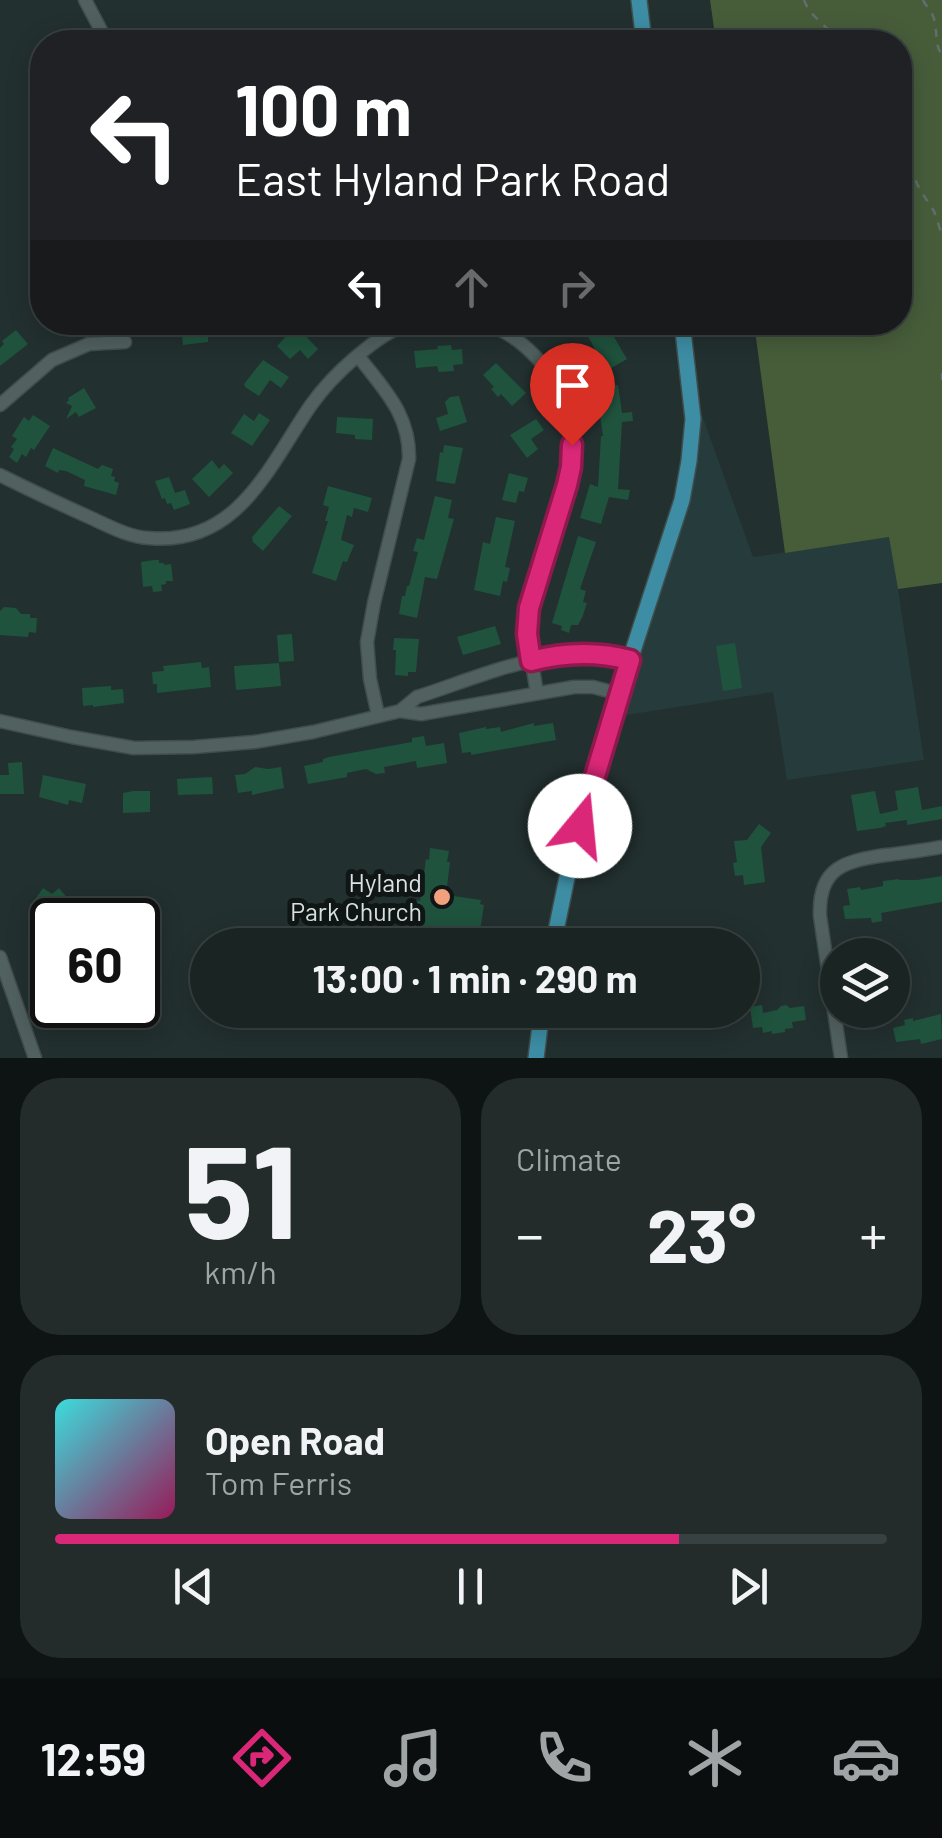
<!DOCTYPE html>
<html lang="en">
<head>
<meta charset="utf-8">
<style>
	:root { --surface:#1a2423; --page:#232c2b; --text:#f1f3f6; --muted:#9fa4a6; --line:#384141; --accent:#db2777 }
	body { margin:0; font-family:Barlow,sans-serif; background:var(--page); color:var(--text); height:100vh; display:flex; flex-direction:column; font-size:38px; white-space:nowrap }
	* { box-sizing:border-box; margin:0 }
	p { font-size:32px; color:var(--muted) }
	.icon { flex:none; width:55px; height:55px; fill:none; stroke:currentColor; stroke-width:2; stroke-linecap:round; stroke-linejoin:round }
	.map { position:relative; height:1058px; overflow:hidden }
	.sheet { display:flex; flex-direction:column; gap:20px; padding:20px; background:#0e1413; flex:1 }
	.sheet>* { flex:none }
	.hud { position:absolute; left:30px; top:30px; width:882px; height:305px; border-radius:40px; box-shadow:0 5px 25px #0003,0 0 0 2px var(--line); background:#202124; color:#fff; overflow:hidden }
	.controls { position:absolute; left:820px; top:938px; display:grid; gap:20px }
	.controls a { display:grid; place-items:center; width:90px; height:90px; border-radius:50%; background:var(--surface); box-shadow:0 5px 25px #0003,0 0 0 2px var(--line); font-size:50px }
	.speed { position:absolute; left:30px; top:898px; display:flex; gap:20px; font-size:50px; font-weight:700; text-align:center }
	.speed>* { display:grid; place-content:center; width:130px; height:130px; border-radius:50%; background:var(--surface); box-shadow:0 5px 25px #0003,0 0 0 2px var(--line); line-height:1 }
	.speed .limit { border:5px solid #111; border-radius:15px; background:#fff; color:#111 }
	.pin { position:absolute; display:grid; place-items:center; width:85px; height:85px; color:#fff; margin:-102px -42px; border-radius:50% 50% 50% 0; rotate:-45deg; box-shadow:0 0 10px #0007 }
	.pin .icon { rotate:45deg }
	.me { position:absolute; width:110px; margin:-55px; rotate:17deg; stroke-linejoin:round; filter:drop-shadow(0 0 8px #0008) }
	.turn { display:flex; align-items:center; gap:35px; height:210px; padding:0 40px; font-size:45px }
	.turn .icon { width:130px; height:130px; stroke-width:2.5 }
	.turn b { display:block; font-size:70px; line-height:85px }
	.lanes { display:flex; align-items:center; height:95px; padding:0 40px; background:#0003; justify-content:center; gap:50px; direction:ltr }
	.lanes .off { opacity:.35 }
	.big { font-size:75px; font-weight:700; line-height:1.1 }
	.sheet .tile { flex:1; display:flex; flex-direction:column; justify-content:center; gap:15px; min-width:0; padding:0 35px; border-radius:40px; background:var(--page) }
	.sheet .dial { align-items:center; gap:0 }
	.dial b { font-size:130px; line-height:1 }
	.song { display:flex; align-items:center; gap:30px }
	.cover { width:120px; height:120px; border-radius:15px; background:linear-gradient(135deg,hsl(180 70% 55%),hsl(330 70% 35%)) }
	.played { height:10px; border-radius:5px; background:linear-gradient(90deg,var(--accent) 75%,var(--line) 75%) }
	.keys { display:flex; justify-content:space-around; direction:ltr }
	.heat { display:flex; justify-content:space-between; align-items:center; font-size:55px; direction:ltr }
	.sheet .tiles { flex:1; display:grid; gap:20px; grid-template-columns:1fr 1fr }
	.tile:last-child { grid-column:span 2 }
	.trip { position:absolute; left:190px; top:928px; width:570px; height:100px; border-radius:50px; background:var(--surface); box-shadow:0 5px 25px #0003,0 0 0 2px var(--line); font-weight:700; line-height:100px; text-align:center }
	.tab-bar { display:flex; height:160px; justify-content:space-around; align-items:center; background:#0a0e0e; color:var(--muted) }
	.tab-bar .icon { width:70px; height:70px }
	.tab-bar .current { color:var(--accent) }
	.tab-bar b { font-size:45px; color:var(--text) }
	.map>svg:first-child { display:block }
	.built { fill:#263c3c }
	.green { fill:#475d3a }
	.building { fill:#1f533e }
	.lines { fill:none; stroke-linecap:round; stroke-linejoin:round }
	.minor-casing { stroke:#404d4d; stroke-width:15 }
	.major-casing { stroke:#404d4d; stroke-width:18 }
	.path { stroke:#616e6d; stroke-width:2.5; stroke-dasharray:8 8; stroke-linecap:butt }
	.minor { stroke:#516160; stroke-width:12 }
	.major { stroke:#3d8ea5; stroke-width:15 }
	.route-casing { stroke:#8e194d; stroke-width:25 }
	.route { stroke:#db2777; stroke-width:18 }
	.poi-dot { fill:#f2a17e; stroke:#101616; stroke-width:4 }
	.labels { text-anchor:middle; stroke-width:10; stroke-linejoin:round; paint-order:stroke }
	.poi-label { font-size:25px; fill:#dae3e2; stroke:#101616; text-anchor:end }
</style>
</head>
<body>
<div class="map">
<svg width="942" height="1058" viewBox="0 0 942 1058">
	<rect width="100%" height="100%" fill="#22302f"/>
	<!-- built -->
	<path class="built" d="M689,379l64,178 137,-20 34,223 -137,20 -14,-88 -160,25 69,-217z"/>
	<!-- green -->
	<path class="green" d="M710,0h232v583l-44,6 -9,-52 -104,16 -31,-230 146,-1v-280h-184z"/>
	<!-- building -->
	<path class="building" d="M177,322h25l1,8h4l1,3v9l-25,3 -1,-11h-4z
		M607,325l20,34 -21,12 -18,-35z
		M296,326l22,23 -10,10 -8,-9 -10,9 -13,-13z
		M16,330l12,14 -28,22v-18l4,-4 -2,-3z
		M451,345l1,5 10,-1 1,15 -10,1 1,6 -15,1 -2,-6 -21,2 -2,-17 24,-2 -1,-3z
		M263,360l26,17 -8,11 -11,-8 -11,16 -14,-9 -1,-3z
		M496,363l30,30 -14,13 -11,-12 -3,3 -7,-8 3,-2 -11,-12z
		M618,385l4,28 10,-1 1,9 -11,1 -4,67 12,1 -2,10 -19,-3 -8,27 -21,-6 10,-34 8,3 3,-51h2l-7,-48z
		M84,388l12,20 -17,9 -3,-5 -10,7 6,-13 -6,-3 3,-3 -1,-2z
		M459,396l8,26 -27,9 -4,-13 12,-4 -3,-12 5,-5z
		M259,413l11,7 -18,26 -21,-13 13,-19 10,7z
		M33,415l17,11 -16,24 -3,-2 -5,9 -4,-3 -5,9 -8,-6 5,-8 -3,-2 6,-8 -5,-3 12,-19 5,4z
		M337,417l36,2 -1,21 -17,-1v-4l-19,-2z
		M536,419l8,11 -13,9 7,10 -11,9 -17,-23z
		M444,445l19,3 -8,36 -19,-3 4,-29 3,1z
		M53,448l45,21 4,-4 11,4 -2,7 4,1 -1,4 5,2 -3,12 -32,-9 1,-6 -19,-9 -7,-1 -1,3 -13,-7z
		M212,460l7,9 5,-5 9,9 -24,24 -17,-18z
		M509,473l19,5 -4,14 -5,-1 -3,12 -14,-3z
		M169,477l6,16 10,-3 5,14 -16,6 -3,-7 -4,1 -2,-6 -3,1 -7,-18z
		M328,486l44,12 -4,14 -14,-4 -2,9 -5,-2 -6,25 13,5 -7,17 -4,-1 -7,20 -24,-8 16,-52h-3l4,-14 -6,-2z
		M435,496l17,4 -4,18 6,1 -17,60 -12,-2 -8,41 -18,-4 3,-18h3l2,-10h2l9,-34 -5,-1 4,-13 7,2z
		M279,506l13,10 -29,35 -10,-9 -1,-5z
		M496,517l19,4 -10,46 5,1 -3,14 -4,-1 -3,15 -26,-6 9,-48 7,2z
		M578,536l18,6 -16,47 6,2 -3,11 4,1 -5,15 -4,7h-7l-2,8 -8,-3 1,-4 -10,-3z
		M154,560h5v3h5v2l7,-1 2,17h-7v3l-5,1 1,6 -9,1 -1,-6 -9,1 -2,-25z
		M4,607l12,1 5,6h9v4h7l-1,15 -7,-1 -1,5 -28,-2v-24z
		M495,626l6,18 -38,11 -6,-18z
		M292,634l2,27 -15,1 -2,-27z
		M394,638l25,1 -3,33h-8v4l-13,-1 1,-25h-3z
		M735,643l7,45 -19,3 -7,-45z
		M201,662l1,6 7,-1 2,20 -54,6v-9h-4l-1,-12 12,-1 -1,-5z
		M279,663l2,23 -45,4 -2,-24z
		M111,686v4l12,-1 1,14 -31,4v-2l-10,1 -1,-18z
		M534,723v3l19,-3 3,17 -85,15v-3l-9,1 -3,-20 27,-6v2l14,-2 1,5z
		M424,736l2,10 18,-3 3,20 -30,5 -1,-7 -32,6 1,6 -9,1 -10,-5 -19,4v4l-39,7 -4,-18 19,-4v-3l6,-2 83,-15v-4z
		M22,762l2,32h-24v-19h9l-1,-12z
		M255,767l13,2 13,-2 3,21 -32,7v-4l-14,2 -3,-18 10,-1z
		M43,775l43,9 -4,19 -13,-3 -1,5 -29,-8z
		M212,777l1,17 -35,1 -1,-16z
		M918,787l4,23 20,-4v13l-35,6v-5l-22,3 1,3 -6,2 -23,3 -6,-36 24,-4 5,23 18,-4 -3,-19z
		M133,791h17v21l-27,1v-20z
		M759,824l12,9 -10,14 4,35 -21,3 -1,-10 -8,1 -2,-13 4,-1 -3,-21 13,-1z
		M430,848l19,3 -2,11h3l-4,33 35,5 -1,4 4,1 -4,25h-3v4l-35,-4 -3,15h-24l4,-27 -12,-2 3,-16 10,1 6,-42 3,1z
		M942,876v26l-61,11 1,8 -10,2 -1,-5 -26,1 -2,-13 7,-1 -3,-16 13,-2 1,3 22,-4v-5l16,-2v1h18z
		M43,888l9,6 7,-6 10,12 -2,1 13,19h-22l-3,-3 -5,4 -7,-8 3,-3 -12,-9z
		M762,1005l1,8 14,-3 4,-4 5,-1 4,3 14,-2 2,14 -14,2 1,6 -8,1v3l-13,2v-3l-9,2 -1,-6 -9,1 -3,-21z
		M941,1014l1,25 -21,5 -1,-5 -24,3 -3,-14 12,-3 -1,-5 9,-2v3z"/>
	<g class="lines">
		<defs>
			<path id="minor" d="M85,0l18,34 7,8
				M485,322c68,29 97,93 82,163l-38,123 -2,26 10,59
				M359,357c25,33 51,57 50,102l-35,144 -7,39 3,37 8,36
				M0,405l52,-45 37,-16 36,-2
				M0,475c30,15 60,29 91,43 18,8 37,19 58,20 89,8 120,-72 162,-133 22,-31 65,-70 100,-83
				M400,711l17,-14c71,-23 139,-56 213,-37
				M0,721l72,16 62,11 60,-1 60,-5 59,-10 87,-21 21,3 153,-27h19l27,7
				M0,957l35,101
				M841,1058l-21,-142c-2,-49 25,-55 66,-61 19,-2 37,-5 56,-8"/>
			<path id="major" d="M639,0l5,42
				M553,945l18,-87 59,-198 52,-160 7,-39 4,-42 -11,-97
				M536,1058l6,-48"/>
		</defs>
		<!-- minor casing -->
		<use href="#minor" class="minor-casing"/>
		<!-- major casing -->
		<use href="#major" class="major-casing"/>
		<!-- path -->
		<path class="path" d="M804,0c6,17 25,27 35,42
			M923,0c2,5 7,9 9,14 7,13 1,29 10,41
			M900,153l7,8 13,29 14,21 8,24
			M942,373v7"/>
		<!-- minor -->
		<use href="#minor" class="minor"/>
		<!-- major -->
		<use href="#major" class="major"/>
	</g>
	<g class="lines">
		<defs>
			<path id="route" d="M572,445l-1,22 -4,18 -38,123 -2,26 4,27c34,-9 65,-10 99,-1l-50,166"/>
		</defs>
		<!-- route casing -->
		<use href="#route" class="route-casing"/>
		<!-- route -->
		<use href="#route" class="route"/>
	</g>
	<!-- markers -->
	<circle class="poi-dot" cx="442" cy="897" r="10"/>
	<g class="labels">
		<!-- poi labels -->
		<g class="poi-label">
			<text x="422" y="892">Hyland<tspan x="422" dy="29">Park Church</tspan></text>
		</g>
	</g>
</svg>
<div class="controls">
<a><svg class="icon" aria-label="layers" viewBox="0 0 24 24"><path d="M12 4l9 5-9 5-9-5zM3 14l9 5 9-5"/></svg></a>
</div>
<div class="speed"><div class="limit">60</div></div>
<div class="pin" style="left:572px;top:445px;background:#d93025"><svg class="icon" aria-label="arrive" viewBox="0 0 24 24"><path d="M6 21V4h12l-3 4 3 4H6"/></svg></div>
<svg class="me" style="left:580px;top:826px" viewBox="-20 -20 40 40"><circle r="19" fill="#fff"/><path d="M0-13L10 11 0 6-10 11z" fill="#db2777"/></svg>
<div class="trip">13:00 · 1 min · 290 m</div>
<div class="hud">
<div class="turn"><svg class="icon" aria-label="left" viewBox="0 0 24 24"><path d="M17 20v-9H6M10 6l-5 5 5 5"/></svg><div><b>100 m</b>East Hyland Park Road</div></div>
<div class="lanes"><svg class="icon" aria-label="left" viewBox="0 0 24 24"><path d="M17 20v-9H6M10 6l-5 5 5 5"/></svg><svg class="icon off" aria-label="ahead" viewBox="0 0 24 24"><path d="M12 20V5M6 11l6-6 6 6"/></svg><svg class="icon off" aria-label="right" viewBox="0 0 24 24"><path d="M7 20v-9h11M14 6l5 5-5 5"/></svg></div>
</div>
</div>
<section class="sheet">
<div class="tiles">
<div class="tile dial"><b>51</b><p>km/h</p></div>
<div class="tile"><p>Climate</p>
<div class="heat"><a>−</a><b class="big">23°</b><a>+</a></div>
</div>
<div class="tile">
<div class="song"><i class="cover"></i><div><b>Open Road</b><p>Tom Ferris</p></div></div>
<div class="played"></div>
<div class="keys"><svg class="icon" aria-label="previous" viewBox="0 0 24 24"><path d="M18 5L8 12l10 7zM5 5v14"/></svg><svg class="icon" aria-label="pause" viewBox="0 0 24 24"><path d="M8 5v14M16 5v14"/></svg><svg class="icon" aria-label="next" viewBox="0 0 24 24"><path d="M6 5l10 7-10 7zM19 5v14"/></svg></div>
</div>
</div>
</section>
<nav class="tab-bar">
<b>12:59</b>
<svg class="icon current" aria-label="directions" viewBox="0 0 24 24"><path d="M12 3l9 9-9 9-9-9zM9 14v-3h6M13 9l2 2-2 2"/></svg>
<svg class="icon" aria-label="music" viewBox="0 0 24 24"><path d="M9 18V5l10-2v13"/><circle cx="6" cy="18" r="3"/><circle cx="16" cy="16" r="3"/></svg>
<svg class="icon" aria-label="phone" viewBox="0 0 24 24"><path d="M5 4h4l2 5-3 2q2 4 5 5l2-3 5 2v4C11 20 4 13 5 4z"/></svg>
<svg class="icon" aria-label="climate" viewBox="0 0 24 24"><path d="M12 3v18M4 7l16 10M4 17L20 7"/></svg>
<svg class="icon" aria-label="car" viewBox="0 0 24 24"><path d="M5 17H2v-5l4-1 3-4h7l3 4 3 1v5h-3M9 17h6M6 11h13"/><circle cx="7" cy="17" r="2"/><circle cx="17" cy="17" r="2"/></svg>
</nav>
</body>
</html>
